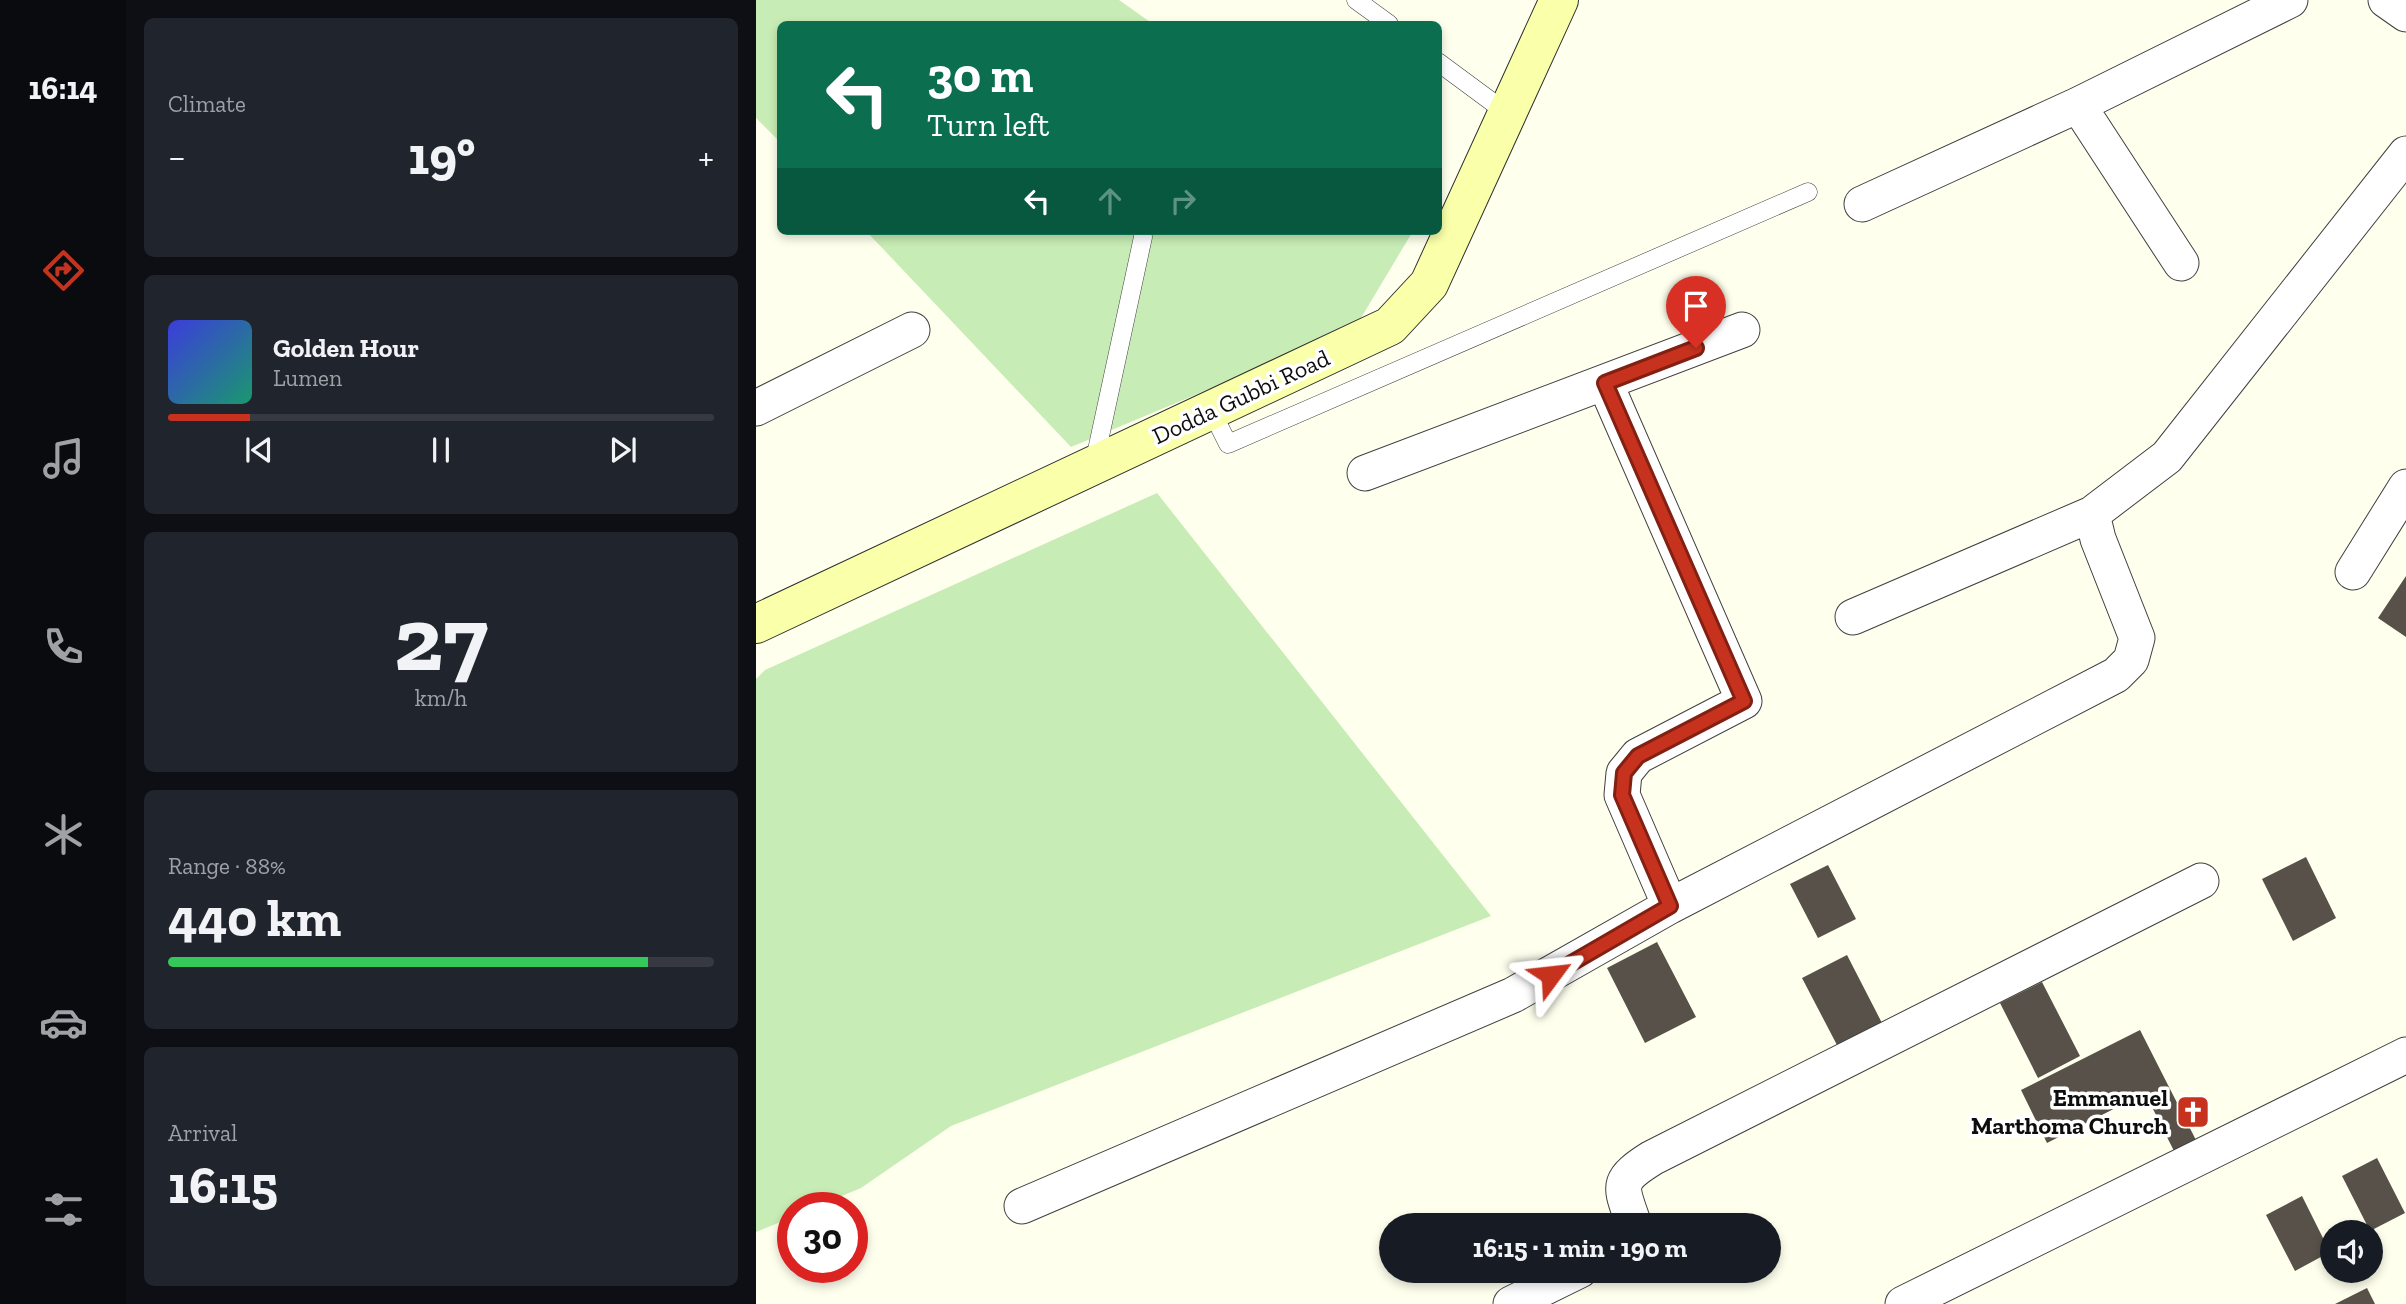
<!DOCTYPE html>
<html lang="en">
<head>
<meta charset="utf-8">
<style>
	:root { --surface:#171b24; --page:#20242c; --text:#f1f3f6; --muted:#9ea1a6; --line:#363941; --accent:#c6321d }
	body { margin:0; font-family:"Zilla Slab",serif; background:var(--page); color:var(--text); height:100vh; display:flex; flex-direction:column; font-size:26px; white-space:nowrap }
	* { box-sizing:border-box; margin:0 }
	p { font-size:23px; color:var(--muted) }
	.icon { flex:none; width:38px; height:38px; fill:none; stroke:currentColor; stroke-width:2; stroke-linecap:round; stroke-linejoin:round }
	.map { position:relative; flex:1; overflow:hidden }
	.details { display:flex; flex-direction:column; gap:18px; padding:18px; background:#0d0f14; width:630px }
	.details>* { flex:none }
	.banner { position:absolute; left:21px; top:21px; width:665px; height:214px; border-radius:10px; box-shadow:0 4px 10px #0003; background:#0b6e4f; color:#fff; overflow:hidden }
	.fabs { position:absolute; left:1564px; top:1220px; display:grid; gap:14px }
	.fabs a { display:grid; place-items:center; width:63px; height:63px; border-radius:50%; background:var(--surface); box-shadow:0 4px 10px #0003; font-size:35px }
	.speed { position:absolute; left:21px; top:1192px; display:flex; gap:14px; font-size:35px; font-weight:700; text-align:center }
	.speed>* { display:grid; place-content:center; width:91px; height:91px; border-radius:50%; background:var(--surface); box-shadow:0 4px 10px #0003; line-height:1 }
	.speed .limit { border:10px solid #d22; background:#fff; color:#111 }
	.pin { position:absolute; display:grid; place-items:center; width:60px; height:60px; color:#fff; margin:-72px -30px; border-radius:50% 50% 50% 0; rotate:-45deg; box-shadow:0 0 7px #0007 }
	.pin .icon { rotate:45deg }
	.me { position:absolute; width:77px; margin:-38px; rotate:60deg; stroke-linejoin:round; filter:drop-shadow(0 0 5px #0008) }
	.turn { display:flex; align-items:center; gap:24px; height:147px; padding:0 35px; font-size:32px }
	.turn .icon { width:91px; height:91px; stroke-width:2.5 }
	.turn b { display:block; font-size:49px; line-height:60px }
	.lanes { display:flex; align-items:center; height:66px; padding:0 35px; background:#0003; justify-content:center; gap:35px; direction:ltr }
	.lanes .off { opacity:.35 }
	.big { font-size:52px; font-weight:700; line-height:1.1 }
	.details .card { flex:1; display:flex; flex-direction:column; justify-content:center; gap:10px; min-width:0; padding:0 24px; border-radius:10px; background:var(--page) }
	.details .dial { align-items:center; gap:0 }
	.dial b { font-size:91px; line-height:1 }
	.song { display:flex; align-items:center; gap:21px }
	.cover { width:84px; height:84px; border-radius:10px; background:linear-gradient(135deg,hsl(240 70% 55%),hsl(160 70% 35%)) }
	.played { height:7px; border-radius:4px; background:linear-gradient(90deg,var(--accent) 15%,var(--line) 15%) }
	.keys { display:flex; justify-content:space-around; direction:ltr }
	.heat { display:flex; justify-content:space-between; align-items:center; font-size:38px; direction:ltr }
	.charge { height:10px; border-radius:5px; background:linear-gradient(90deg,#34c759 88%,var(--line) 0) }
	.trip { position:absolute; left:623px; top:1213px; width:402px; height:70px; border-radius:35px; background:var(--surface); box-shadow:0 4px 10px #0003; font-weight:700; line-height:70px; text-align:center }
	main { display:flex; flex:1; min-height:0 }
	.menu { display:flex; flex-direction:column; width:126px; justify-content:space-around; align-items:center; background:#090b0e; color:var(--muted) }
	.menu .icon { width:49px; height:49px }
	.menu .current { color:var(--accent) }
	.menu b { font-size:32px; color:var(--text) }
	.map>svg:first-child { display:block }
	.green { fill:#c8ecb5 }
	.building { fill:#575149 }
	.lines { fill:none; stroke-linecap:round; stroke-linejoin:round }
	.lane-casing { stroke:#404040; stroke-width:19 }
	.street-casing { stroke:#404040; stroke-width:37 }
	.secondary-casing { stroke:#2f2f2f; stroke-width:40 }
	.lane { stroke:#fff; stroke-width:18 }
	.street { stroke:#fff; stroke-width:35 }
	.secondary { stroke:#faffa9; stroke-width:38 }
	.route-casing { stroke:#812013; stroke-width:18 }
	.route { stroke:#c6321d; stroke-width:12 }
	.labels { text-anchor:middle; stroke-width:7; stroke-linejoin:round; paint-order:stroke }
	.street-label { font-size:24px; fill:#0d0d0d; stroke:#fff }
	.poi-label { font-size:24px; font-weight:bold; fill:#0d0d0d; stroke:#fff; text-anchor:end }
</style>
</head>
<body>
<main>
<nav class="menu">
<b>16:14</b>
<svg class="icon current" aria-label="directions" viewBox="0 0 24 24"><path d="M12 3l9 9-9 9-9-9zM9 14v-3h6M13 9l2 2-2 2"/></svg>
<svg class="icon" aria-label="music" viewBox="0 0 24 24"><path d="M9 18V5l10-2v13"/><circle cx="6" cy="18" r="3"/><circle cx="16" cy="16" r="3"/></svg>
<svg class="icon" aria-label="phone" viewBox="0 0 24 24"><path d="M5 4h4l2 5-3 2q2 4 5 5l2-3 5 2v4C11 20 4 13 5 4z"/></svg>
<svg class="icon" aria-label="climate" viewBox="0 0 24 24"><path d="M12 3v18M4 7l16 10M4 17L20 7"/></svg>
<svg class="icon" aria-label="car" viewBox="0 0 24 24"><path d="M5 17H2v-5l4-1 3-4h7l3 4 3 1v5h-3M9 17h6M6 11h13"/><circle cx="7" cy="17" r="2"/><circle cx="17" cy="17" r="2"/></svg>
<svg class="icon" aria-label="filters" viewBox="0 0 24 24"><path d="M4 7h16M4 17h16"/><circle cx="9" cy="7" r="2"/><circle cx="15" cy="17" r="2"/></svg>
</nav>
<section class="details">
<div class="card"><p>Climate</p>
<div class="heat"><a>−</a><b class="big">19°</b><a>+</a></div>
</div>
<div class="card">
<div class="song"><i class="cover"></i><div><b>Golden Hour</b><p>Lumen</p></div></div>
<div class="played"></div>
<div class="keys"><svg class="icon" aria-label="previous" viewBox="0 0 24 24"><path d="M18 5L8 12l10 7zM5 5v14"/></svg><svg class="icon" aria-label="pause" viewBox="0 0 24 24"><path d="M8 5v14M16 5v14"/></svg><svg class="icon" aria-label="next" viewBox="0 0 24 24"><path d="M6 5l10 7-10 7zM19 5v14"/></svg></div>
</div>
<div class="card dial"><b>27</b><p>km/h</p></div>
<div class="card"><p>Range · 88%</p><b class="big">440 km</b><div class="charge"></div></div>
<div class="card"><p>Arrival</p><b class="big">16:15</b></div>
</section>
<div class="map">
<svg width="1650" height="1304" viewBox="0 0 1650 1304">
	<rect width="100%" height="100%" fill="#ffe"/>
	<!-- green -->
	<path class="green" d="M0,0h363l34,24h-373v118l-24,-24z
		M110,231h547l-58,97 -284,119z
		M401,493l334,423 -540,210 -90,62 -46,19 -22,1v9l-37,15v-553l9,-9z"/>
	<!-- building -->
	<path class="building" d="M1650,576v61l-28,-19z
		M1550,857l30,61 -43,23 -31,-62z
		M1072,865l28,54 -38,19 -28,-54z
		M901,942l39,75 -51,26 -38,-75z
		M1091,955l35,68 -45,22 -35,-67z
		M1286,982l38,74 -42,22 -38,-75z
		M1384,1030l59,116 -22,11 -32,-64 -98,50 -26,-53z
		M1621,1158l28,55 -35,18 -28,-55z
		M1546,1196l28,56 -35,19 -29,-56z
		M1611,1288l8,16h-40z"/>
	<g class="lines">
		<defs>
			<path id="lane" d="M600,0l33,24
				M682,62l69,51
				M455,410l17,34 580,-252
				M338,464l49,-227 -1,-6"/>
			<path id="street" d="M1630,0l20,14
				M1322,105l103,158
				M1106,204l216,-99 212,-105
				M849,383l139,318 -106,55 -14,17 -2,22 48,111
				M0,408l156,-78
				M609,473l377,-143
				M1597,572l53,-85
				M1097,617l239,-103
				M266,1206l491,-211 157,-89 446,-231 15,-15 6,-22 -39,-99 -6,-25 75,-57 239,-303
				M878,1225c-13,-39 -20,-43 18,-67l549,-277
				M755,1304l69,-34
				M1147,1304l503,-249"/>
			<path id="secondary" d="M0,624l634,-298 39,-42 130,-284"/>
		</defs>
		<!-- lane casing -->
		<use href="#lane" class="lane-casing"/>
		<!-- street casing -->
		<use href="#street" class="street-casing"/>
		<!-- secondary casing -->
		<use href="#secondary" class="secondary-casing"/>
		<!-- lane -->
		<use href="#lane" class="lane"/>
		<!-- street -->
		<use href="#street" class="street"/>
		<!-- secondary -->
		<use href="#secondary" class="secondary"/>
	</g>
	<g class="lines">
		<defs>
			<path id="route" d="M795,975l119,-69 -48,-111 2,-22 14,-17 106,-55 -139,-318 91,-35"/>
		</defs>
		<!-- route casing -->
		<use href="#route" class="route-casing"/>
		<!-- route -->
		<use href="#route" class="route"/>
	</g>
	<!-- icons -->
	<defs>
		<symbol id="church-square" viewBox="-11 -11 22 22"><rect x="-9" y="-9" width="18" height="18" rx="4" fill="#c6321d" stroke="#fff"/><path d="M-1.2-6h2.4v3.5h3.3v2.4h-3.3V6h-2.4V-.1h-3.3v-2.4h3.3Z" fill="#fff"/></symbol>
	</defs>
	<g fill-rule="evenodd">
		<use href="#church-square" x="1418" y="1093" width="38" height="38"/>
	</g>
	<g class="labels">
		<!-- street labels -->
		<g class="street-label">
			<text transform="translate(485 397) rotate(-25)" y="8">Dodda Gubbi Road</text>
		</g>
		<!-- poi labels -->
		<g class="poi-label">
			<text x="1412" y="1106">Emmanuel<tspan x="1412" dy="28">Marthoma Church</tspan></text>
		</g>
	</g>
</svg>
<div class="fabs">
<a><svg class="icon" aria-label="sound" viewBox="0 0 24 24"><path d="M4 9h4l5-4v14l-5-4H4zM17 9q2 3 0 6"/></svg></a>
</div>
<div class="speed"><div class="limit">30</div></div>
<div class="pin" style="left:940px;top:348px;background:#d93025"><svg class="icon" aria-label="arrive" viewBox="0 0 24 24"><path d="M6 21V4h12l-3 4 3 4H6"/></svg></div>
<svg class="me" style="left:795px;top:975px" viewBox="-20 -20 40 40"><path d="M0-17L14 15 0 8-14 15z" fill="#c6321d" stroke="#fff" stroke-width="4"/></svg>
<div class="trip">16:15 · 1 min · 190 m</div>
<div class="banner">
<div class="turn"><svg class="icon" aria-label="left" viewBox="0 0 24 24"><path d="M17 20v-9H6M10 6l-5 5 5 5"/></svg><div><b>30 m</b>Turn left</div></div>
<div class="lanes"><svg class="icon" aria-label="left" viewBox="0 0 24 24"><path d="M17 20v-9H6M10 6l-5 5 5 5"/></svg><svg class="icon off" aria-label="ahead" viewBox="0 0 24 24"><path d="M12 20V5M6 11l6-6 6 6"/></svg><svg class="icon off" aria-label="right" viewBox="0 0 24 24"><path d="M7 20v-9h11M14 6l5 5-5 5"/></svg></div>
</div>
</div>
</main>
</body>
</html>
